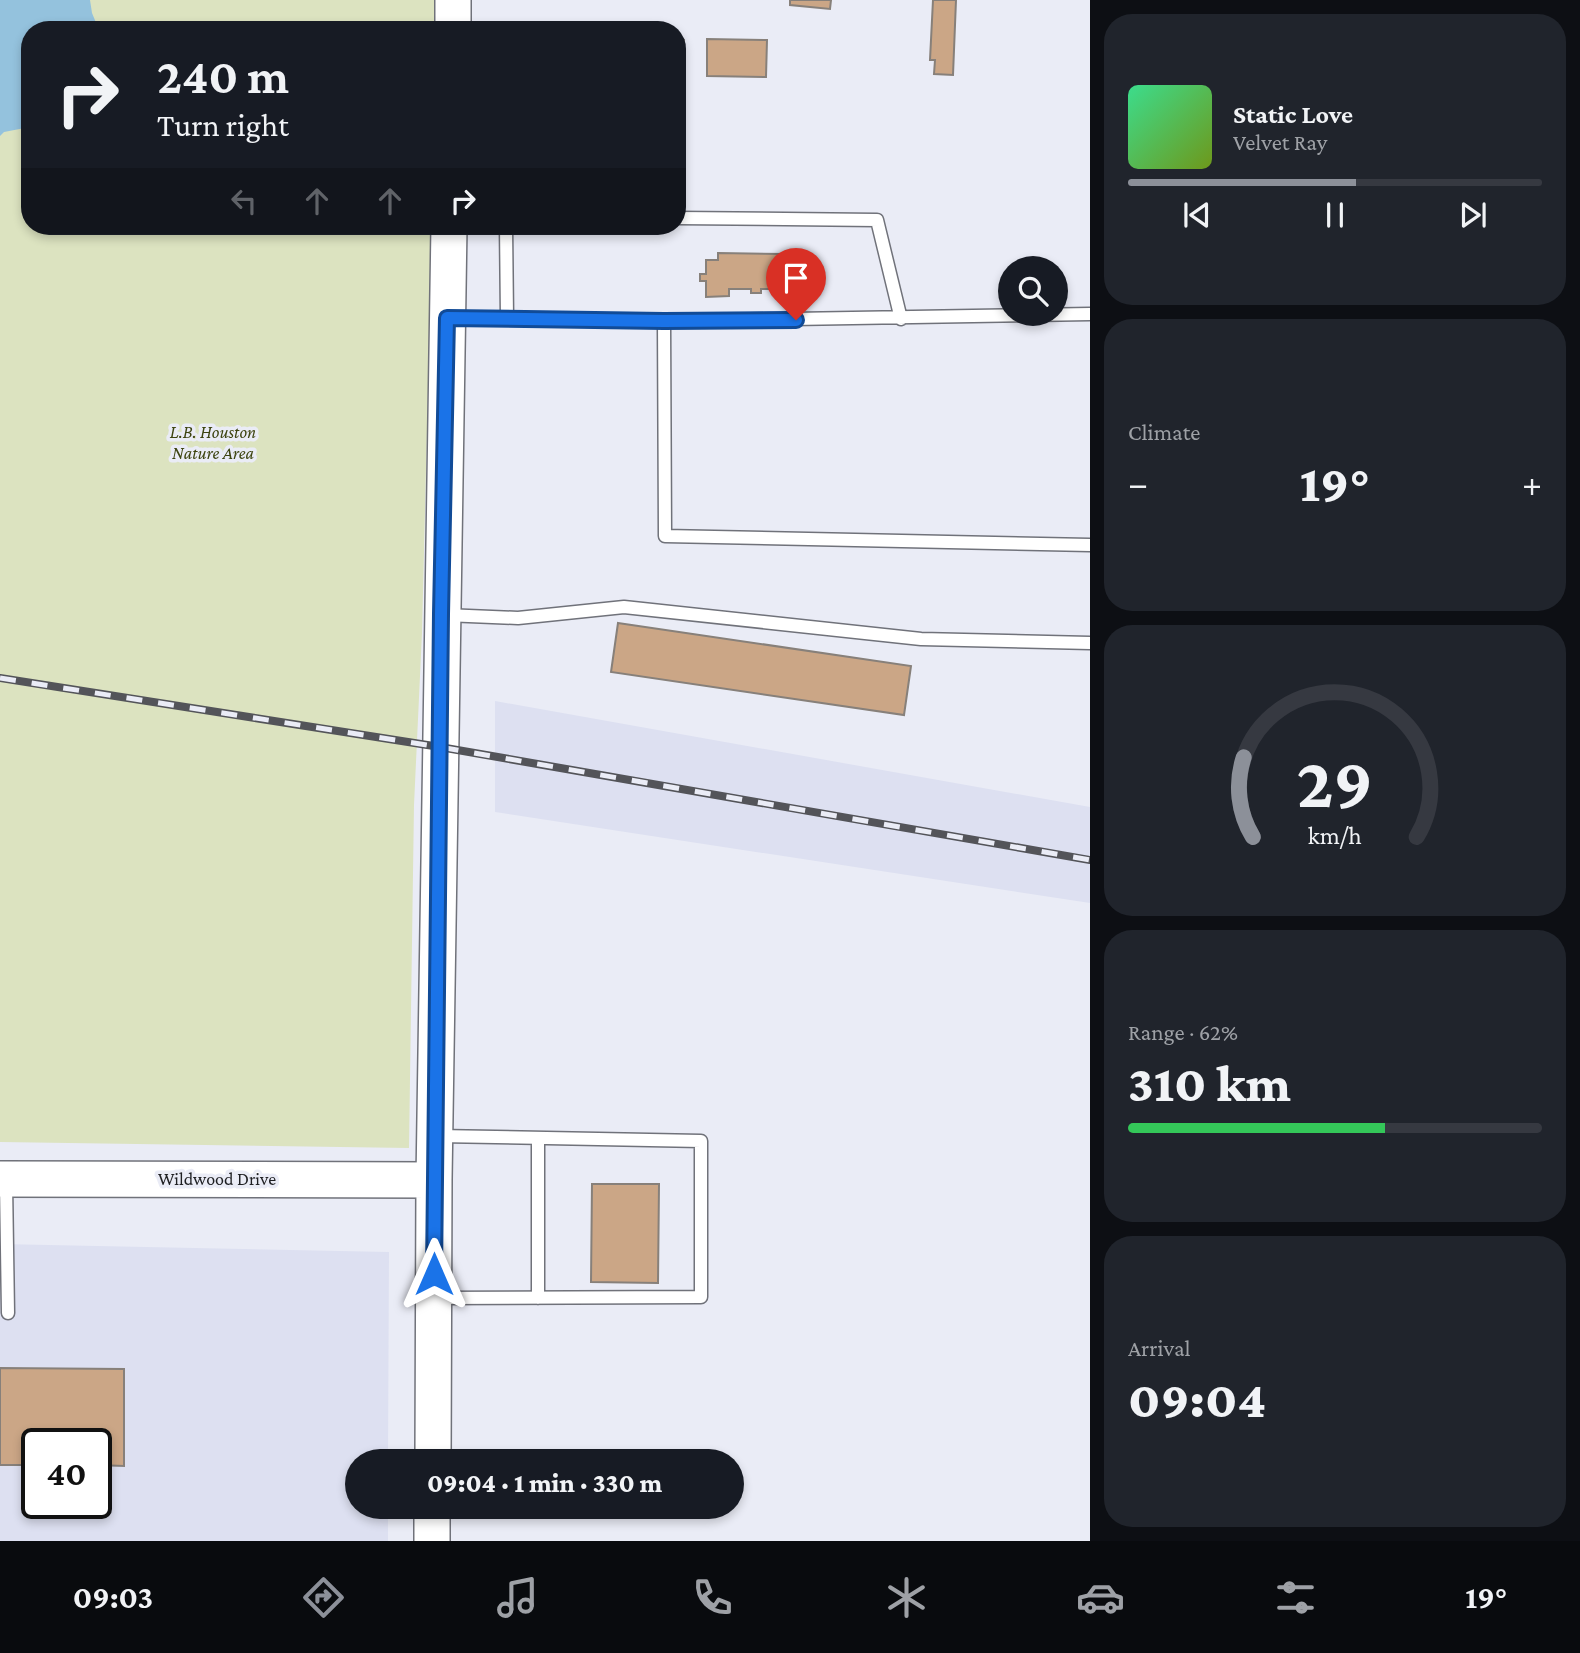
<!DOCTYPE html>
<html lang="en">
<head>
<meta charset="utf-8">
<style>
	:root { --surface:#171b24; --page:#20242c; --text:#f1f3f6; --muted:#9ea1a6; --line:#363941; --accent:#8c9099 }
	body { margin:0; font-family:"Crimson Pro",serif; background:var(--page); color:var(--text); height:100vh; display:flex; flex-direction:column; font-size:26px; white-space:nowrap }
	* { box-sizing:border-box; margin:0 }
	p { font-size:23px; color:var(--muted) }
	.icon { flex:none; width:38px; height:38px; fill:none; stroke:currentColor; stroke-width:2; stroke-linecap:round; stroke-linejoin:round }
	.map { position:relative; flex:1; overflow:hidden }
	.drawer { display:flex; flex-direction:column; gap:14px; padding:14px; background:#0d0f14; width:490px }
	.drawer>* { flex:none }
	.guide { position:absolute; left:21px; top:21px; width:665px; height:214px; border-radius:28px; box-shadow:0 4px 10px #0003; background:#171b24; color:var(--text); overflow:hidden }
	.fabs { position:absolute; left:998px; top:256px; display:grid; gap:14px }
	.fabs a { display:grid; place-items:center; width:70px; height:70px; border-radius:50%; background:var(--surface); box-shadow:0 4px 10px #0003; font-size:35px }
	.speed { position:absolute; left:21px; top:1428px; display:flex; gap:14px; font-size:35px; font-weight:700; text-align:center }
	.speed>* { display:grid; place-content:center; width:91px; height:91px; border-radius:50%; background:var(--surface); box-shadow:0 4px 10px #0003; line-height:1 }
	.speed .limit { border:4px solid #111; border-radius:10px; background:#fff; color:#111 }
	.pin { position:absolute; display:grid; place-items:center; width:60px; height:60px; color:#fff; margin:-72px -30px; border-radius:50% 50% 50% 0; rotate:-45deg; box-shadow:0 0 7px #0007 }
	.pin .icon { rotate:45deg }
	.me { position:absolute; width:77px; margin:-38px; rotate:0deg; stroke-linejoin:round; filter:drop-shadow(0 0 5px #0008) }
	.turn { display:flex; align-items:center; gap:24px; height:147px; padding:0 21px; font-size:32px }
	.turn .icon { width:91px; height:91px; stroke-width:2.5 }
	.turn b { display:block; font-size:49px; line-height:60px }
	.lanes { display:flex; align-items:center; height:66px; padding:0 21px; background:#0003; justify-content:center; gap:35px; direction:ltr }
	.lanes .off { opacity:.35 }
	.big { font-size:52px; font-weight:800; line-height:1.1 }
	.drawer .card { flex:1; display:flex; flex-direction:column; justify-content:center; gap:10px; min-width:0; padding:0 24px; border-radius:28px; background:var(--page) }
	.drawer .dial { align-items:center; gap:0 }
	.dial svg { height:182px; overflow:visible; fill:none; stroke:var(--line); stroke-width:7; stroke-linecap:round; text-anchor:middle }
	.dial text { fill:var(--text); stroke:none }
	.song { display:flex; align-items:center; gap:21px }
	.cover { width:84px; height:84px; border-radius:10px; background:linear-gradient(135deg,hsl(150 70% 55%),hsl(80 70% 35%)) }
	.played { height:7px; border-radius:4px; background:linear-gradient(90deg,var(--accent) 55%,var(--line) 55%) }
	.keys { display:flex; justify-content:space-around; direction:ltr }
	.heat { display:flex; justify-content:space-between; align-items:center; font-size:38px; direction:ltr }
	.charge { height:10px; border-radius:5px; background:linear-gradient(90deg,#34c759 62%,var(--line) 0) }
	.trip { position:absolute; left:345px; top:1449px; width:399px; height:70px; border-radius:35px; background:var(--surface); box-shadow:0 4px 10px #0003; font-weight:800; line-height:70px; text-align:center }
	.tab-bar { display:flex; height:112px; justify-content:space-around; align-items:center; background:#090b0e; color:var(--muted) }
	.tab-bar .icon { width:49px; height:49px }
	.tab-bar .on { color:var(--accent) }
	.tab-bar b { font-size:32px; color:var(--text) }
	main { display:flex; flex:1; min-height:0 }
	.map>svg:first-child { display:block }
	.built { fill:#dde0f1; fill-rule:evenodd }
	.green { fill:#dce3c0 }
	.water { fill:#94c2dd }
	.building { fill:#cba686; stroke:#87807a; stroke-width:2 }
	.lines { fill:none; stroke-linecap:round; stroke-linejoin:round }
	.lane-casing { stroke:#70727a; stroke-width:15 }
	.secondary-casing { stroke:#70727a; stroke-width:38 }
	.lane { stroke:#fff; stroke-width:12 }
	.secondary { stroke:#fff; stroke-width:35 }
	.rail-casing { stroke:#535459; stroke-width:8 }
	.rail { stroke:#eaecf6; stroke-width:5; stroke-dasharray:16; stroke-linecap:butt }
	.route-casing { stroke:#114b97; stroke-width:18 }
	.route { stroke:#1a73e8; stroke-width:12 }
	.labels { text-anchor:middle; stroke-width:7; stroke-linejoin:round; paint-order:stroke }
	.park-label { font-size:18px; font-style:italic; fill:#3d4410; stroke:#eaecf6 }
	.street-label { font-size:18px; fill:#1e1f22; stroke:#eaecf6 }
</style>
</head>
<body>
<main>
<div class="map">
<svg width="1090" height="1541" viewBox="0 0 1090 1541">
	<rect width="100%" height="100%" fill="#eaecf6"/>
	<!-- built -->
	<path class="built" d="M495,701l595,106v96l-595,-91z
		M0,1244l389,8 -1,209h-31v46h31v34h-388zM37,1444h59v59h-59z"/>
	<!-- green -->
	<path class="green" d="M0,0h437l-1,30h-406v196h402l-10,407 -8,172 -5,343 -409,-6z"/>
	<!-- water -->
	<path class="water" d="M0,0h90l2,13 7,17h-69v97l-26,5 -4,4z"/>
	<!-- building -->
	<path class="building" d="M790,0h41l-1,9 -40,-4z
		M933,0h23l-3,75 -19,-1 1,-14h-5z
		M707,39l60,1 -1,37 -59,-1z
		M677,40h7l-1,36 -6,-1z
		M718,253l65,1v7h8v10l-8,-1v19h-22v4h-10v-4h-22v7l-23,1v-16h-6v-7h6v-14h12z
		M618,623l293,43 -7,49 -293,-43z
		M592,1184h67l-1,99 -67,-1z
		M0,1368l124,1v97l-28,-1v-21h-59v21h-37z"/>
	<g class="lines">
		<defs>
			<path id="lane" d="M677,218l200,2 24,99
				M506,226l1,92
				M451,319l213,2 426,-7
				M664,321l1,215 425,9
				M445,615l73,3 106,-11 297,32 169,4
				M538,1138v160
				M6,1183l2,130
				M434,1298l267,-1v-156l-263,-5"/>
			<path id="secondary" d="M453,30v-30
				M0,1179l434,1
				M433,1461l1,-281 15,-954
				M432,1541v-34"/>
		</defs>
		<!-- lane casing -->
		<use href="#lane" class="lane-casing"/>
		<!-- secondary casing -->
		<use href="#secondary" class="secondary-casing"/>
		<!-- lane -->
		<use href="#lane" class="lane"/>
		<!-- secondary -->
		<use href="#secondary" class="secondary"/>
		<defs>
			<path id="rail" d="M0,678l440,69 650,113"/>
		</defs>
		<!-- rail casing -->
		<use href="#rail" class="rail-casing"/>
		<!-- rail -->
		<use href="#rail" class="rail"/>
	</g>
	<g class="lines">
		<defs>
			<path id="route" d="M434,1274l7,-660 6,-296 217,3 132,-1"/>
		</defs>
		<!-- route casing -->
		<use href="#route" class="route-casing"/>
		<!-- route -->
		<use href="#route" class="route"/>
	</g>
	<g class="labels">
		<!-- park labels -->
		<g class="park-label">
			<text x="213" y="438">L.B. Houston<tspan x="213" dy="21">Nature Area</tspan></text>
		</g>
		<!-- street labels -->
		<g class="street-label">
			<text x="217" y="1185">Wildwood Drive</text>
		</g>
	</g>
</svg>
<div class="fabs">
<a><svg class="icon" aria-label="search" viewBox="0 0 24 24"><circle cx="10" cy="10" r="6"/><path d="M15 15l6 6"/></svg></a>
</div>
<div class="speed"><div class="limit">40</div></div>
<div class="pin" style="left:796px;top:320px;background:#d93025"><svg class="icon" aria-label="arrive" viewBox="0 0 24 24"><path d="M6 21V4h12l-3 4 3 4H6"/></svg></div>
<svg class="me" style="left:434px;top:1274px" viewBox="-20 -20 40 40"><path d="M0-17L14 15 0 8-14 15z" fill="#1a73e8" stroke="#fff" stroke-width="4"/></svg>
<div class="trip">09:04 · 1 min · 330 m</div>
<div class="guide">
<div class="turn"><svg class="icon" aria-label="right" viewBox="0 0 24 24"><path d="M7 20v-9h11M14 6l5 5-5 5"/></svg><div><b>240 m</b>Turn right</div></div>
<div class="lanes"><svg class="icon off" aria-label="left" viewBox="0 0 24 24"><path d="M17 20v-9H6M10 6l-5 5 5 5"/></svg><svg class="icon off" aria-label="ahead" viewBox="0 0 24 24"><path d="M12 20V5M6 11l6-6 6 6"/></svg><svg class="icon off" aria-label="ahead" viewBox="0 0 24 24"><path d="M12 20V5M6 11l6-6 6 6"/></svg><svg class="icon" aria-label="right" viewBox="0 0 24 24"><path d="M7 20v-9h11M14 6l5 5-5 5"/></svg></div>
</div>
</div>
<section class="drawer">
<div class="card">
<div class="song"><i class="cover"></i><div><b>Static Love</b><p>Velvet Ray</p></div></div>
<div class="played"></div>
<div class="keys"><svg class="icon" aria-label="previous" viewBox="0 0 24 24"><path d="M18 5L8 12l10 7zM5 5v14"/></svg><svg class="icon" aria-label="pause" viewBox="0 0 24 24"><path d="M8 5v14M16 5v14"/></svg><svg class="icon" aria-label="next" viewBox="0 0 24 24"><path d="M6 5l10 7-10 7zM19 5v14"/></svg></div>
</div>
<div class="card"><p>Climate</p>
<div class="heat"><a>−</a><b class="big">19°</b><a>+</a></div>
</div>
<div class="card dial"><svg viewBox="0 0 100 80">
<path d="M14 69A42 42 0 1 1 86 69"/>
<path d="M14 69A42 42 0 0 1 10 34" stroke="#8c9099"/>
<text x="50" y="56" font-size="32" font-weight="700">29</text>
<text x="50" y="72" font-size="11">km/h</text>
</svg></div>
<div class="card"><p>Range · 62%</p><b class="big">310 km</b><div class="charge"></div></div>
<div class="card"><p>Arrival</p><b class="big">09:04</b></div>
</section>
</main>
<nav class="tab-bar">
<b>09:03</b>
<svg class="icon on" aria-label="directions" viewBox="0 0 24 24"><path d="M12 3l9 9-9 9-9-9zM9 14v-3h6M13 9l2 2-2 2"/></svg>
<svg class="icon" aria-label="music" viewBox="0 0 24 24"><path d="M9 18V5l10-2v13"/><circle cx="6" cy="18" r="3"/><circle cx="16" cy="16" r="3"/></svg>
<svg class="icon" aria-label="phone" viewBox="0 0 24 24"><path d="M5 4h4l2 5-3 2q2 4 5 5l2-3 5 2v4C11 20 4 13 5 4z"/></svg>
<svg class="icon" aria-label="climate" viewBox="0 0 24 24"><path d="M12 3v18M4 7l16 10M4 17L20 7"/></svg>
<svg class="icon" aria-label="car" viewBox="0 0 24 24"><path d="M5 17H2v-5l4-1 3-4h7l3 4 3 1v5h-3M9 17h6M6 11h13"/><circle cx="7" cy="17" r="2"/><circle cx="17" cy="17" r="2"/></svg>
<svg class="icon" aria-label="filters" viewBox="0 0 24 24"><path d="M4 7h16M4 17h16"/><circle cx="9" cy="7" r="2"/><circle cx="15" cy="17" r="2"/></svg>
<b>19°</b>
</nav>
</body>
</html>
